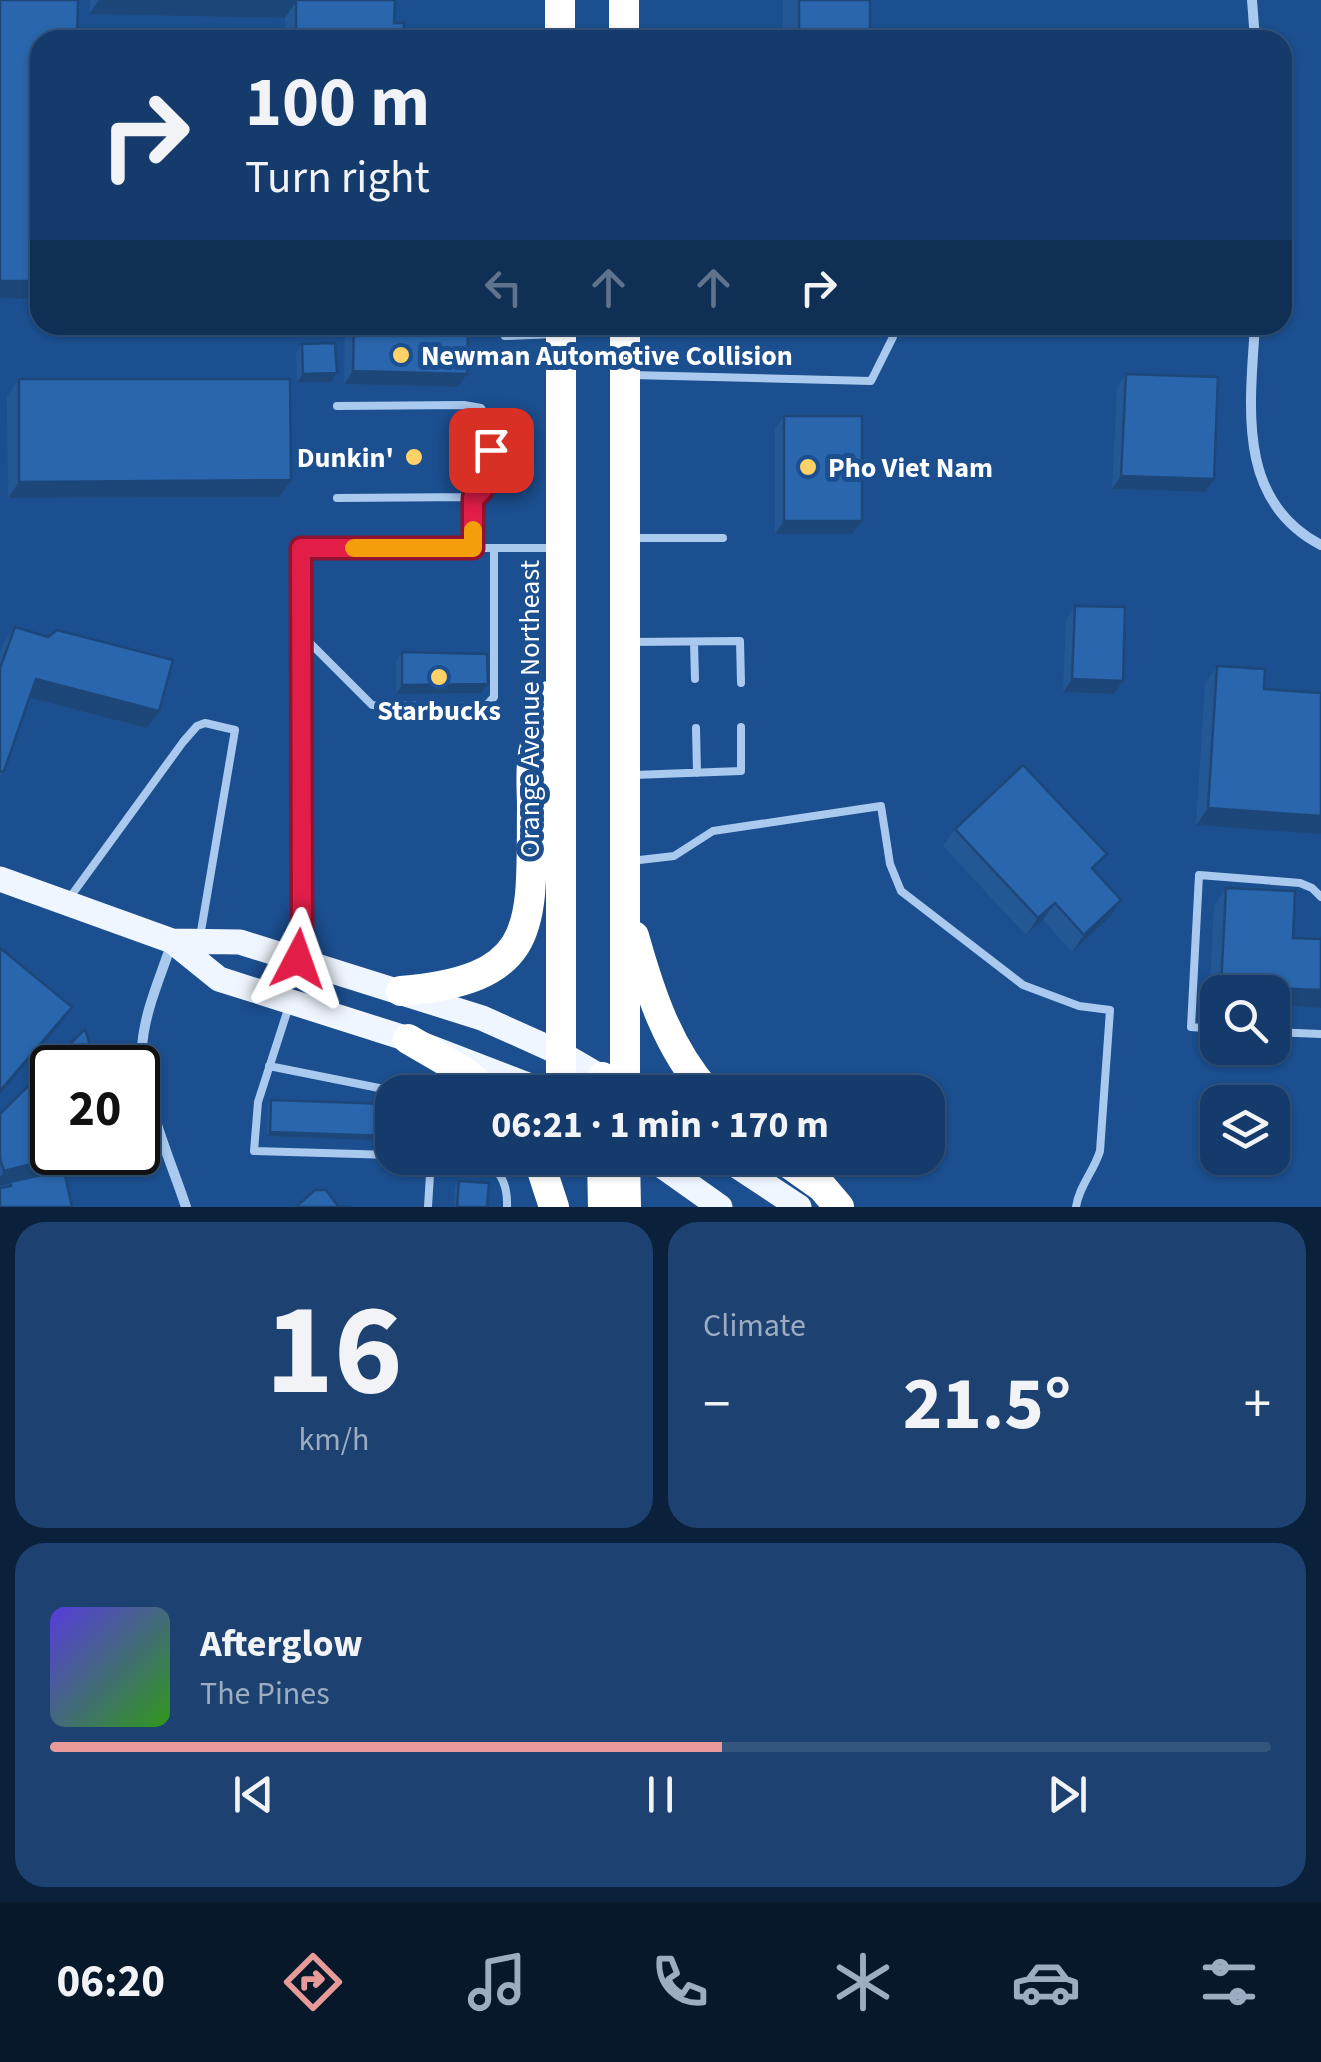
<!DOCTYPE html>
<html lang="en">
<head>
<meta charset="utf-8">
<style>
	:root { --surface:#143b6b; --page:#1d4271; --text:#f1f3f6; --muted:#9dadc1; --line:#33557e; --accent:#e69b98 }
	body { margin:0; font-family:"Source Sans 3",sans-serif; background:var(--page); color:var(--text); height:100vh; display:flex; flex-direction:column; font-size:38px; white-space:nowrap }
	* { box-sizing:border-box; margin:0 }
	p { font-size:32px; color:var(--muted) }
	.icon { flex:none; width:55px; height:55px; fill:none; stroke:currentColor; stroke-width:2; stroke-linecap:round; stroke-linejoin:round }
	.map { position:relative; height:1207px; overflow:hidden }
	.sheet { display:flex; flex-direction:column; gap:15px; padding:15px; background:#0b203b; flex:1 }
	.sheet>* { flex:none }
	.guide { position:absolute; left:30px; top:30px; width:1262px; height:305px; border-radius:30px; box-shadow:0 2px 8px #0004,0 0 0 2px var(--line); background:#143b6b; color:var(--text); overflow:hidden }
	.fabs { position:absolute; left:1200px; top:975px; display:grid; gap:20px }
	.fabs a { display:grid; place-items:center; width:90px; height:90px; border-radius:20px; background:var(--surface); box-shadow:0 2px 8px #0004,0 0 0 2px var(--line); font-size:50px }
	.speed { position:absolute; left:30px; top:1045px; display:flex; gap:20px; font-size:50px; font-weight:700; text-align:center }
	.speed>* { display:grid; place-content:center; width:130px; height:130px; border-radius:50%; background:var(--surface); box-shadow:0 2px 8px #0004,0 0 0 2px var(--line); line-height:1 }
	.speed .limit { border:5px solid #111; border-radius:15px; background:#fff; color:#111 }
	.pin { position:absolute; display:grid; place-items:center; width:85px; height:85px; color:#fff; margin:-42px; border-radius:20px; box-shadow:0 5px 15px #0006 }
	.me { position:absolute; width:110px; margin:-55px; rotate:4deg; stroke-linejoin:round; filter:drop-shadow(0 0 8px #0008) }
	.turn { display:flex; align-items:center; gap:35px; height:210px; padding:0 50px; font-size:45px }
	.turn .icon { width:130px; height:130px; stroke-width:2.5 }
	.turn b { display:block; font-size:70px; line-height:85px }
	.lanes { display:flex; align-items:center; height:95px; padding:0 50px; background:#0003; justify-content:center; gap:50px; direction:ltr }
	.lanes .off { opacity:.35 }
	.big { font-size:75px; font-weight:700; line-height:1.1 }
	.sheet .widget { flex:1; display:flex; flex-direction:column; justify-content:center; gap:15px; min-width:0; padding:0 35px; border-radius:30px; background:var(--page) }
	.sheet .dial { align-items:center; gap:0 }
	.dial b { font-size:130px; line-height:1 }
	.song { display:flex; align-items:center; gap:30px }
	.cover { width:120px; height:120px; border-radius:15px; background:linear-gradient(135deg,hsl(250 70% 55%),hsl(110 70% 35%)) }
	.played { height:10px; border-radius:5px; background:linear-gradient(90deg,var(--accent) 55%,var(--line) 55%) }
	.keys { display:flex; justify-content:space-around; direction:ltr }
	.heat { display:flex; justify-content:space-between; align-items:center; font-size:55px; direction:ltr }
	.sheet .tiles { flex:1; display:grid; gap:15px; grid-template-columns:1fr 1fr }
	.widget:last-child { grid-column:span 2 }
	.trip { position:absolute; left:375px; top:1075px; width:570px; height:100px; border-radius:30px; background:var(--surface); box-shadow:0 2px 8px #0004,0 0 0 2px var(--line); font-weight:700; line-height:100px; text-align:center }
	.tab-bar { display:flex; height:160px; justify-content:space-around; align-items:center; background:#08182b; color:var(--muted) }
	.tab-bar .icon { width:70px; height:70px }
	.tab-bar .active { color:var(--accent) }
	.tab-bar b { font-size:45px; color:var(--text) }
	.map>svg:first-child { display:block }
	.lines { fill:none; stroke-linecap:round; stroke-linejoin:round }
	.lane { stroke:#a9c9ee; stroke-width:8 }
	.street { stroke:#a9c9ee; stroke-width:10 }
	.primary { stroke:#f0f6ff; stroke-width:25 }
	.highway { stroke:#fff; stroke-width:30 }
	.wall { fill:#245895 }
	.shaded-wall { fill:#1d4779 }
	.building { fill:#2a66ad; stroke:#1d4779; stroke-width:2.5 }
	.route-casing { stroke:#92132f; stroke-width:25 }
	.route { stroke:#e11d48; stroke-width:18 }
	.slow { stroke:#f59e0b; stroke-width:18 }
	.poi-dot { fill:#ffd166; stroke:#1b4f8f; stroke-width:4 }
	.labels { text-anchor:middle; stroke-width:10; stroke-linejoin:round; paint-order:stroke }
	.poi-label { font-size:28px; font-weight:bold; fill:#fff; stroke:#1b4f8f; text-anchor:start }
	.street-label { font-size:28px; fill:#fff; stroke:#1b4f8f }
</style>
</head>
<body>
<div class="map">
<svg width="1321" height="1207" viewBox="0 0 1321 1207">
	<rect width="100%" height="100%" fill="#1b4f8f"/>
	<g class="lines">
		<!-- lane -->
		<path class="lane" d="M505,336l51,-2
			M631,375l240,6 22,-44 1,-12
			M337,498l136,-1c26,-13 22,-68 8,-89l-17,-3 -127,1
			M634,538h89
			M473,548v-51
			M301,634l71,71 113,2 9,-10v-149
			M632,642l108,-1 1,42
			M694,642l1,37
			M696,728l1,45
			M634,775l107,-4v-44
			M631,861l43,-5 39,-25 168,-25 9,58 11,27 122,94 56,21 31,4 -10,141c-6,20 -21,35 -24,56
			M68,900l115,-158 14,-16 8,-3 30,7 -35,207
			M298,955l4,-27 -1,-380h255
			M289,1006l-31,96 -4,49 138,4
			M1218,1029l-27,-2 8,-152 101,8 12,5 9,9
			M1272,1032l49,2
			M269,1066l130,26
			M475,1158c24,8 33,24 32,49
			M428,1207l3,-49"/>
		<!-- street -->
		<path class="street" d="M1252,0l3,40
			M1255,325c-5,81 -19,176 66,220
			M172,942c-11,34 -28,70 -30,106 -2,44 30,116 44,159"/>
		<!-- primary -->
		<path class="primary" d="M0,879l172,62 68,1 242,76 78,35 55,32
			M172,941l47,38 189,60 138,53
			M651,1158l69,49
			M725,1158l74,49"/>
		<!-- highway -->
		<path class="highway" d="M560,0v40
			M624,0v40
			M561,325v767
			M634,936c16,57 34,112 73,156
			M401,991c140,-12 130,-65 131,-184 0,-17 -2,-36 1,-53 4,-20 12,-40 18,-59
			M408,1039l55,32 26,21
			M602,1077v15
			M625,1092v-767
			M538,1158l16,49
			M602,1158l1,49
			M625,1158l1,49
			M781,1158l41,29 17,20"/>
	</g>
	<!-- wall -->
	<path class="wall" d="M90,0h305l-1,23 9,17h-119l1,-22 -196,-4z
		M783,0h87v40h-87z
		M345,325h123l-10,62 -114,-3z
		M302,344l35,29 -6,9h-34l-1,-29z
		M1126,374l79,118 -93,-3 5,-102z
		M19,379l260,118 -271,1 -1,-102z
		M784,416l68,118h-77v-105z
		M1075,606l48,75 -9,13 -51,-2 3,-73z
		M15,627l144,84 -12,17 -118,-31 -25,74 -4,5v-123l3,-9z
		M402,652l79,41 -85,1v-33z
		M1217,666l47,23 57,4 -125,132 9,-142z
		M955,829l140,42 15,46 -38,35 -29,-32 -17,15 -83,-89z
		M1226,888l67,50 28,1v69l-49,-3 -54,-13v11h-9l5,-98z
		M271,1100l115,41 -119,-5 1,-32z
		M0,1114l52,38h59l-4,7 -101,28 3,-3 -9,2z
		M459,1181l28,26h-33l1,-21z"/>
	<!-- shaded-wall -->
	<path class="shaded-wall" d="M99,0h121l76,2 -11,16 -196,-4z
		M0,281h40v18l-40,-1z
		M785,325h76l-7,10 -75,-1z
		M353,371l114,3 -9,13 -114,-3z
		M337,373l-6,9h-34l6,-8z
		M1121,476l93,3 -9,13 -93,-3z
		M291,480l-12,17 -271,1 11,-16z
		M784,521h78l-10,13h-77z
		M36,679l123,32 -12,17 -123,-32z
		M1072,679l51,2 -9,13 -51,-2z
		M488,684l-7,9 -85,1 6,-9z
		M1208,808l113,8v18l-125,-9z
		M1121,900l-11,17 -38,35 12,-17z
		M1055,903l-12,17 -17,15 12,-17z
		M1221,986l100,4v18l-49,-3v-13h-54v11h-9z
		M72,1007l-12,17 -60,70v-3z
		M270,1132l120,4 -4,5 -119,-5z
		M78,1152h33l-4,7 -53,13v-4l-4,6 -50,12v-9l4,-6z"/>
	<!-- building -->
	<path class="building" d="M0,0h78l-1,40h-37v241h-40z
		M220,0h175l-1,23h10l-1,17h-107v-38z
		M799,0h71v40h-71z
		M354,325h114l-1,49 -114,-3z
		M335,343l2,30 -34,1 -1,-30z
		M1126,374l92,3 -4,102 -93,-3z
		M19,379h271l1,101 -272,2z
		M784,416h78v105h-78z
		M1075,606l50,1 -2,74 -51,-2z
		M15,627l33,10 9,-7 116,30 -14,51 -123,-32 -32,92 -4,1v-104z
		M402,652l85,2 1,30 -86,1z
		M1217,666l48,3 -1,20 57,4v123l-113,-8z
		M1023,765l84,89 -15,14 29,32 -37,35 -29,-32 -17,15 -83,-89z
		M1226,888l69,3 -2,47 28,1v51l-100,-4z
		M0,948l72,59 -72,84z
		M85,1029l12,39h-45v84h26l-74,19 -4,-13v-44z
		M271,1100l120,4 -1,32 -120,-4z
		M63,1166l9,41h-72v-19l11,-2 -1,-4 45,-10 -1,-4z
		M459,1181l30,2 -2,24h-30z
		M315,1190h11l12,16 14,1h-56z"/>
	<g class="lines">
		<defs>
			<path id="route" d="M298,959l4,-31 -1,-380h172v-50c18,-10 16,-30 18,-48"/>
		</defs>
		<!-- route casing -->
		<use href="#route" class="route-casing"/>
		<!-- route -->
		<use href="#route" class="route"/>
		<!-- slow -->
		<path class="slow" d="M354,548h119v-18"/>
	</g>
	<!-- markers -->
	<g class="poi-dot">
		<circle cx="401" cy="355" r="10"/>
		<circle cx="414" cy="457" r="10"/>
		<circle cx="808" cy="467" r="10"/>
		<circle cx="439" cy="677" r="10"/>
	</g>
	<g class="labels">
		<!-- poi labels -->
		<g class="poi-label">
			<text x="421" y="365">Newman Automotive Collision</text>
			<text x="394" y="467" text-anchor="end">Dunkin'</text>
			<text x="828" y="477">Pho Viet Nam</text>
			<text x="439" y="720" text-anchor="middle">Starbucks</text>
		</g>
		<!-- street labels -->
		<g class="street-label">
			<text transform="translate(529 709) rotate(-90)" y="10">Orange Avenue Northeast</text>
		</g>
	</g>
</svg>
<div class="fabs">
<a><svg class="icon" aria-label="search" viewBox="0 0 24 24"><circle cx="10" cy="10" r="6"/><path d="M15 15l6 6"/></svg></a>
<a><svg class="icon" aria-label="layers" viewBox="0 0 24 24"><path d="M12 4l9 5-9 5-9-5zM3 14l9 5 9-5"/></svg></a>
</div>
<div class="speed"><div class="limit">20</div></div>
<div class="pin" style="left:491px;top:450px;background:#d93025"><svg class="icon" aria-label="arrive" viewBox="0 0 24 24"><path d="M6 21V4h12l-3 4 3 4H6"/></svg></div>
<svg class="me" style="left:298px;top:959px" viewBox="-20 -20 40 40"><path d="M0-17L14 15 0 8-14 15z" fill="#e11d48" stroke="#fff" stroke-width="4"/></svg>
<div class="trip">06:21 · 1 min · 170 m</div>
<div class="guide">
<div class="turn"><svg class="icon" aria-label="right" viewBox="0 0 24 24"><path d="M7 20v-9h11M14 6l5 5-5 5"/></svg><div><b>100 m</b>Turn right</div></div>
<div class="lanes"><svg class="icon off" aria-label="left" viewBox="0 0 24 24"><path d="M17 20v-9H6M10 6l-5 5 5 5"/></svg><svg class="icon off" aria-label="ahead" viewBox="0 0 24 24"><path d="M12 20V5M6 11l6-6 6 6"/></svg><svg class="icon off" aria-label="ahead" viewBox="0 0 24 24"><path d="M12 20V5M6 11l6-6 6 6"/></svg><svg class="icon" aria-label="right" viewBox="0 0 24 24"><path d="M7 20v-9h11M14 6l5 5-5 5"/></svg></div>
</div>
</div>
<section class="sheet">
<div class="tiles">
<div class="widget dial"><b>16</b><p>km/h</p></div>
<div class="widget"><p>Climate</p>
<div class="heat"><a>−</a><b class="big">21.5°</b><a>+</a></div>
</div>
<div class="widget">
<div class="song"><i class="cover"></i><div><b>Afterglow</b><p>The Pines</p></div></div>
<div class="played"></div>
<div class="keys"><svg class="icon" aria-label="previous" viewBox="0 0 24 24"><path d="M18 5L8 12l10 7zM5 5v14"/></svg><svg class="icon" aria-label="pause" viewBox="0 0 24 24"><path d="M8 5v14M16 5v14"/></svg><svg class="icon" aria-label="next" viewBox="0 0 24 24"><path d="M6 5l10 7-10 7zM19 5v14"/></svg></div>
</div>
</div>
</section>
<nav class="tab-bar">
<b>06:20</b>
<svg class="icon active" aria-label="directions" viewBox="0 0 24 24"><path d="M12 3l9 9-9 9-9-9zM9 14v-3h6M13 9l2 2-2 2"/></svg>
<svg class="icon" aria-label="music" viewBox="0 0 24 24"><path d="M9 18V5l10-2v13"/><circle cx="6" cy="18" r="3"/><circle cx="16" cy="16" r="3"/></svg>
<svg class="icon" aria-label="phone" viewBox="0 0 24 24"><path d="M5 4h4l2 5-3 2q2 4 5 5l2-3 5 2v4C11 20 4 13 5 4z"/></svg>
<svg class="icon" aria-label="climate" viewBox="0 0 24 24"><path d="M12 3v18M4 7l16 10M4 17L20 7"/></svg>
<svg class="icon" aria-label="car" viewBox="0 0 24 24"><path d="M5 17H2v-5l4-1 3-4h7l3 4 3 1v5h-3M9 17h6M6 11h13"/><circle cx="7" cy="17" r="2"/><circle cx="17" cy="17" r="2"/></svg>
<svg class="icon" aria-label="filters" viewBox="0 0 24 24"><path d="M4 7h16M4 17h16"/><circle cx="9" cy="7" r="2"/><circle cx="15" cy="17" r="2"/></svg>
</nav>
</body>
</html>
